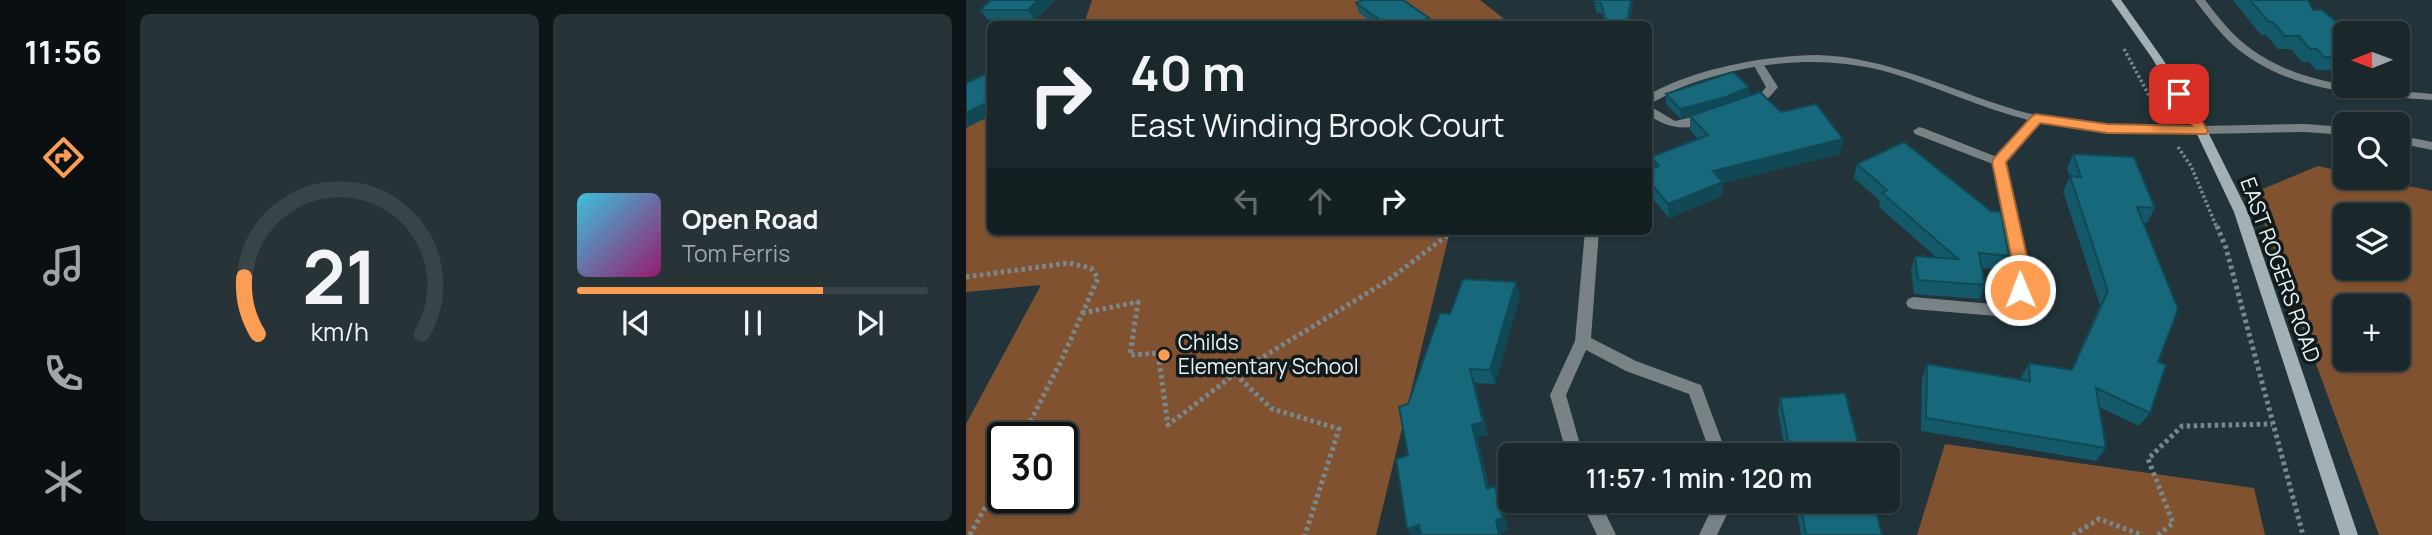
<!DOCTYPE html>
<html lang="en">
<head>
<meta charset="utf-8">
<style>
	:root { --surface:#1a272b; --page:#273337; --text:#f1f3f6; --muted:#9fa5a9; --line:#384447; --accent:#fc9d53 }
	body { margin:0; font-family:Manrope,sans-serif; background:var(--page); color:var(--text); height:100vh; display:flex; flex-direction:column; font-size:26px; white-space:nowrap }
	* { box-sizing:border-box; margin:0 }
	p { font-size:23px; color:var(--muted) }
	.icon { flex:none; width:38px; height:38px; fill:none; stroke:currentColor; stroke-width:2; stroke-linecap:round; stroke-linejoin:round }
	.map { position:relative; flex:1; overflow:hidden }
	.sheet { display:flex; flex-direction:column; gap:14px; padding:14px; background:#0e1518; width:840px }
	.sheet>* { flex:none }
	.guide { position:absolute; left:21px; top:21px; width:665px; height:214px; border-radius:10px; box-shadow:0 2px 5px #0004,0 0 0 2px var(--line); background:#1a272b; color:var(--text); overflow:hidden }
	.needle { width:46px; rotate:269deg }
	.controls { position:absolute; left:1367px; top:21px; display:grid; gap:14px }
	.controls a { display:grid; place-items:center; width:77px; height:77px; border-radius:10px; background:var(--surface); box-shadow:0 2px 5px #0004,0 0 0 2px var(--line); font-size:35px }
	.speed { position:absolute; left:21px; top:422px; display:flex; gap:14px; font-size:35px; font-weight:700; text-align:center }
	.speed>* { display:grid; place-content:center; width:91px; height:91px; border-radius:50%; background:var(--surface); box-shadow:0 2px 5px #0004,0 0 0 2px var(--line); line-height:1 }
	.speed .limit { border:4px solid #111; border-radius:10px; background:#fff; color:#111 }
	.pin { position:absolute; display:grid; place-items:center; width:60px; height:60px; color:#fff; margin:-30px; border-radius:14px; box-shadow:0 4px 10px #0006 }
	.me { position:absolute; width:77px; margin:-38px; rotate:359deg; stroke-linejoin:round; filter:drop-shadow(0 0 5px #0008) }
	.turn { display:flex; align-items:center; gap:24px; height:147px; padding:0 28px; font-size:32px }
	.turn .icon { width:91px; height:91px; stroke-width:2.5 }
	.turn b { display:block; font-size:49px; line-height:60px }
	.lanes { display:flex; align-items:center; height:66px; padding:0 28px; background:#0003; justify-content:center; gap:35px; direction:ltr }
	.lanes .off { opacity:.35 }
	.sheet .widget { flex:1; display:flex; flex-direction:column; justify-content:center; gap:10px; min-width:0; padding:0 24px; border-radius:10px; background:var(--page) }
	.sheet .dial { align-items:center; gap:0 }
	.dial svg { height:182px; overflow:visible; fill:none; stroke:var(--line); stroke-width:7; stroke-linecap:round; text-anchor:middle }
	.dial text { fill:var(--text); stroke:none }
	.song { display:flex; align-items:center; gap:21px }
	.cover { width:84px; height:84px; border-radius:10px; background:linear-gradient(135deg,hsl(190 70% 55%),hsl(320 70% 35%)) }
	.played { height:7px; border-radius:4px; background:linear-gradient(90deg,var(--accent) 70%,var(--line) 70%) }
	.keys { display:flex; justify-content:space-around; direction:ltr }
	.sheet .tiles { flex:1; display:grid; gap:14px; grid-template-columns:repeat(2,1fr) }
	.trip { position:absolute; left:532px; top:443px; width:402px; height:70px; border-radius:10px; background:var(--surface); box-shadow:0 2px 5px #0004,0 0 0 2px var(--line); font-weight:600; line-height:70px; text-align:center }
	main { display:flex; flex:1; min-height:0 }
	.menu { display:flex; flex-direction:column; width:126px; justify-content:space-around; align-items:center; background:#0a1011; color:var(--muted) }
	.menu .icon { width:49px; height:49px }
	.menu .on { color:var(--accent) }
	.menu b { font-size:32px; color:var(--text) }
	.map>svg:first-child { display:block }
	.forest { fill:#80522f; fill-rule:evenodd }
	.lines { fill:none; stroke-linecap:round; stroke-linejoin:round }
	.path-far1 { stroke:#7a888d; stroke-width:3.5; stroke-dasharray:2.5 2.5; stroke-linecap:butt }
	.path { stroke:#7a888d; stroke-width:5; stroke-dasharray:3.5 3.5; stroke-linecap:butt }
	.service { fill:#798285; fill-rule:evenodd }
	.minor { fill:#798285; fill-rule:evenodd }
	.tertiary { fill:#798285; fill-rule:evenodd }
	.secondary { fill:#a2b1b5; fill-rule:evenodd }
	.wall { fill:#145969 }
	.shaded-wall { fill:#104955 }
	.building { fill:#17687a; stroke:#104955; stroke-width:2 }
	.route { fill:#fc9d53; stroke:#a46636; stroke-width:2 }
	.poi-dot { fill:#fc9d53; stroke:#121a1c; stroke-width:2.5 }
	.labels { text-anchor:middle; stroke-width:7; stroke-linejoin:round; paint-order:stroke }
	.street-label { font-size:21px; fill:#e9f4f7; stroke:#121a1c }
	.poi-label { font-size:21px; fill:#e9f4f7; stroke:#121a1c; text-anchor:start }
</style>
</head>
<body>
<main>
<nav class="menu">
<b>11:56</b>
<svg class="icon on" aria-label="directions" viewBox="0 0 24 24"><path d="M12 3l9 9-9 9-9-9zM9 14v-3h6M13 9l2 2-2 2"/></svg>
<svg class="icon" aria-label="music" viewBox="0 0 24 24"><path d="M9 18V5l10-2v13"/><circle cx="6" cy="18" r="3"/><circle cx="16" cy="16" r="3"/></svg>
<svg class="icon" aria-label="phone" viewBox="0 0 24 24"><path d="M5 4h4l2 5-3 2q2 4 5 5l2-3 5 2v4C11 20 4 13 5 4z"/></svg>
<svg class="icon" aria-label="climate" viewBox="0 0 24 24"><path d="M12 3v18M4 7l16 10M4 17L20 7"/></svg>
</nav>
<section class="sheet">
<div class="tiles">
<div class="widget dial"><svg viewBox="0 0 100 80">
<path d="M14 69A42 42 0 1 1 86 69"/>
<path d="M14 69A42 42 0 0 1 8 44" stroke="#fc9d53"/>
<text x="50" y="56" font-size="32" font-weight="700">21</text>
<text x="50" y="72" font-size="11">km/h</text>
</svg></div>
<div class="widget">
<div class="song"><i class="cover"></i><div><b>Open Road</b><p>Tom Ferris</p></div></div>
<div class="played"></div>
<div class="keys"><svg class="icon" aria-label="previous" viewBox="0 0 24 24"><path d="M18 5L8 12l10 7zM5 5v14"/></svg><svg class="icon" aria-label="pause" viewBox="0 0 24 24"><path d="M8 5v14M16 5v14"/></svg><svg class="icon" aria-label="next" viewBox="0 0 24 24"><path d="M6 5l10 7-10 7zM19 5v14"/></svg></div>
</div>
</div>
</section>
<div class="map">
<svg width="1466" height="535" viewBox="0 0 1466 535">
	<rect width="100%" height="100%" fill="#223439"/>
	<!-- forest -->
	<path class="forest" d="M126,0h388l23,18 -2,6h-417z
		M24,102v129h460l-74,304h-410v-111l75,-139 -75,7v-184zM37,438h59v59h-59z
		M1352,166l27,6v5h22l65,14v344h-53l-126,-342zM1379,215h53v53h-53zM1379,306h53v53h-53z
		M979,444l309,44 11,47h-348z"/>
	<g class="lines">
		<!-- path-far1 -->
		<path class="path-far1" d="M1158,49l34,63
			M1212,147l13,19 26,62"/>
		<!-- path -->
		<path class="path" d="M1251,226l9,22 77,287
			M0,277l103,-14 22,5 7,10 -37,83 -39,77
			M116,313l56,-11 -8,53 28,-2 10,72 67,-51 152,-93 66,-50
			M269,374l37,35 67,20 -34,106
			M4,535l33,-61
			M1107,535l26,-16 43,16
			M1192,535l15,-12 -25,-64 34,-33 90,-2"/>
		<!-- service -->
		<path class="service" d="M792,61l4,1 16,25c-9,11 -18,22 -33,20v-4l14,-7 7,-9 -13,-23z
			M682,105l27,16 31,-7 6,4c-19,15 -46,11 -64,-4z"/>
		<!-- minor -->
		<path class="minor" d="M1229,0h10c11,14 22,29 36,41 54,46 124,47 191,53v6c-68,-5 -144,-7 -199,-55 -14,-13 -26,-29 -38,-45z
			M851,55c71,2 132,35 199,55 59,17 124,17 185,16l6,4 -6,4 -82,-1 -81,-10 -33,40 24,106 -2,21 -14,25 -5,2 -95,-8 -5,-2 -2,-4 2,-4 5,-2 91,8 9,-15 2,-21 -22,-105 -78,-30 -2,-3 6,-4 4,1 74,29 31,-37c-47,-12 -91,-33 -137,-47 -69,-20 -143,-11 -209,14 -12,5 -22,13 -34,17v-9l4,-2c46,-25 113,-37 165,-38z
			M619,231h14l-8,107 45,23 65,24 26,70h-16l-22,-61 -63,-23 -40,-21 -20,45 17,60h-16l-17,-60 25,-54z
			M614,500h19l17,35h-19z
			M750,500h18l-17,35h-18z"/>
		<!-- tertiary -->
		<path class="tertiary" d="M1339,124l40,3v8l-40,-3 -104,2 -6,-4 6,-4z
			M1432,135l34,7v8l-34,-7z"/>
		<!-- secondary -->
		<path class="secondary" d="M1145,0h10l41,58 45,72 41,82 110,323h-18l-106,-323 -39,-82 -43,-72z"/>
	</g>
	<!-- wall -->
	<path class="wall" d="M25,0h64l-20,20h-47l-8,-10z
		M627,0h40l-4,24h-24l-3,-11h-5z
		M1267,0h75l5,10 32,23v37h-29l-7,-8h-7l-11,-13h-13l-12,-14h-5z
		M390,3l73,15 2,6h-56l-16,-11z
		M700,94l83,2 32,16 59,42 -117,29 -1,13 -53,22 -21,-25v-23l4,-1 -1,-12 47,-18 -8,-9v-13l-9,2 -15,-15z
		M1107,154l82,54 -8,15h-3l14,139 -8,51 -11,13 -40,-19 7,41 -10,13 -175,-30 1,-53 5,-14 94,15v-2l8,-14 42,7 29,-65 -37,-114 7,-14 -3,-8z
		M891,164l152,92 -6,14 -21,-2 3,17 -5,14 -66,-5 -3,-24 4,-14 21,1 -57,-50 1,-6 -26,-23z
		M554,296l-25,88 -20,-1 13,52 -11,3 12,50 11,11 8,31 -7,2v3h-90l-3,-80v-51z
		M814,398l81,57h-75l-8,-44z
		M829,500h78l9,35h-81z"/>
	<!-- shaded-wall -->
	<path class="shaded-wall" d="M72,0h17l-20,20 -7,-10z
		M665,0h2l-4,24h-2z
		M463,18l2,6h-17z
		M682,70h2v10l-2,1z
		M783,87v11l-23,9 -45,12 -1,-10z
		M24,101v15l-24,12v-15z
		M877,139l-3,15 -117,29 -1,13 -53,22 -1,-14 45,-33z
		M550,282l4,14 -25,88 -5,-14z
		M504,369l5,14 13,52 -11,3 16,63 -6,-12 -15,-64z
		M529,486l5,13 8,31 -7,2v3h-2l-3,-15z
		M453,525l6,10h-14l-4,-6z"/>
	<!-- building -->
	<path class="building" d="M25,0h47l-10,10h-48z
		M397,0h40l26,18 -15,6h-28l-30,-21z
		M629,0h36l-4,24h-20l-6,-21h-5z
		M1284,0h58l5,10h9l28,23h-5v24h-21l-7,-8h-7l-11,-13h-14l-12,-14h-4z
		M767,72l16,15 -23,10 -46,12 -14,-15z
		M22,73l2,2v26l-24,12v-30z
		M794,92l21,20 35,-8 27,35 -130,32 10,11 -55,22 -20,-24v-10l11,-4 -8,-9 57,-22 -18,-19z
		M938,142l87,69 10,1 8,44 -30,-3 6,32 -67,-5 -3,-24 43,3 -76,-66 5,-3 -30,-26z
		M1107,154l61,3 21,51 -18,-1 41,102 -20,53 8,3 -16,48 -54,-25 10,60 -180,-30 1,-54 103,17 -1,-18 43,7 36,-79 -38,-115 11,1z
		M497,279l53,3 -26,88 -20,-1 13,53 -11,3 15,64 8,-3 8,32 -7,2 3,15h-78l-2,-10 -12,4 -11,-70 12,-4 -9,-48 9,-3 32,-91 10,1z
		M879,393l16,62h-70l-11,-57z
		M834,500h73l9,35h-76z"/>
	<!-- route -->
	<path class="route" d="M1213,91l5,1 24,39 -2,3 -99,-1 -67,-10 -34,39 24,108 -5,25h-11l-2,-5 2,-20 -22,-108 2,-4 38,-42 4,-2 71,10 85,2 -19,-32z"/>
	<!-- markers -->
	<circle class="poi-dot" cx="198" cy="355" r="7"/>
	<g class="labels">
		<!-- street labels -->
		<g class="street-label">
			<text transform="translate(1314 270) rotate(70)" y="7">EAST ROGERS ROAD</text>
		</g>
		<!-- poi labels -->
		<g class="poi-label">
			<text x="212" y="350">Childs<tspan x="212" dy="24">Elementary School</tspan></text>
		</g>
	</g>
</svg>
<div class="controls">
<a><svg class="needle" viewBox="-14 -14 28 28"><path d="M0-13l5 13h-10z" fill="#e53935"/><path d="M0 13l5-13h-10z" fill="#9fa5a9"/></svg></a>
<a><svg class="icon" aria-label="search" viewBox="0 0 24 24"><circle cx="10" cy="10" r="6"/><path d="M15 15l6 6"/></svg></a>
<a><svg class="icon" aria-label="layers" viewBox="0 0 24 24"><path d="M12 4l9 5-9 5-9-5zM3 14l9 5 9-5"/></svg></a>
<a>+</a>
</div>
<div class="speed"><div class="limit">30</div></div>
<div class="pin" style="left:1213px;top:94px;background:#d93025"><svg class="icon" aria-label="arrive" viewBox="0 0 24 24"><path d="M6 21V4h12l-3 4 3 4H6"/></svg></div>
<svg class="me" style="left:1054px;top:290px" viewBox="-20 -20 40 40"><circle r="17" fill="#fc9d53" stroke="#fff" stroke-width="3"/><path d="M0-11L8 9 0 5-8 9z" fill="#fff"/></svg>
<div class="trip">11:57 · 1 min · 120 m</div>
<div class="guide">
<div class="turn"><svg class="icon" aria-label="right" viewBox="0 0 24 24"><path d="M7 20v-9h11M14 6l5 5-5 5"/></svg><div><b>40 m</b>East Winding Brook Court</div></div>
<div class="lanes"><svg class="icon off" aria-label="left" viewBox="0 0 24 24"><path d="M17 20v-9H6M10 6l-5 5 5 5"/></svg><svg class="icon off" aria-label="ahead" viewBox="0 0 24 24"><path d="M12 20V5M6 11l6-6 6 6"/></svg><svg class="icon" aria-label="right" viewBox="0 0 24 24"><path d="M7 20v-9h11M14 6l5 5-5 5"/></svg></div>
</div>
</div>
</main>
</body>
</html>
